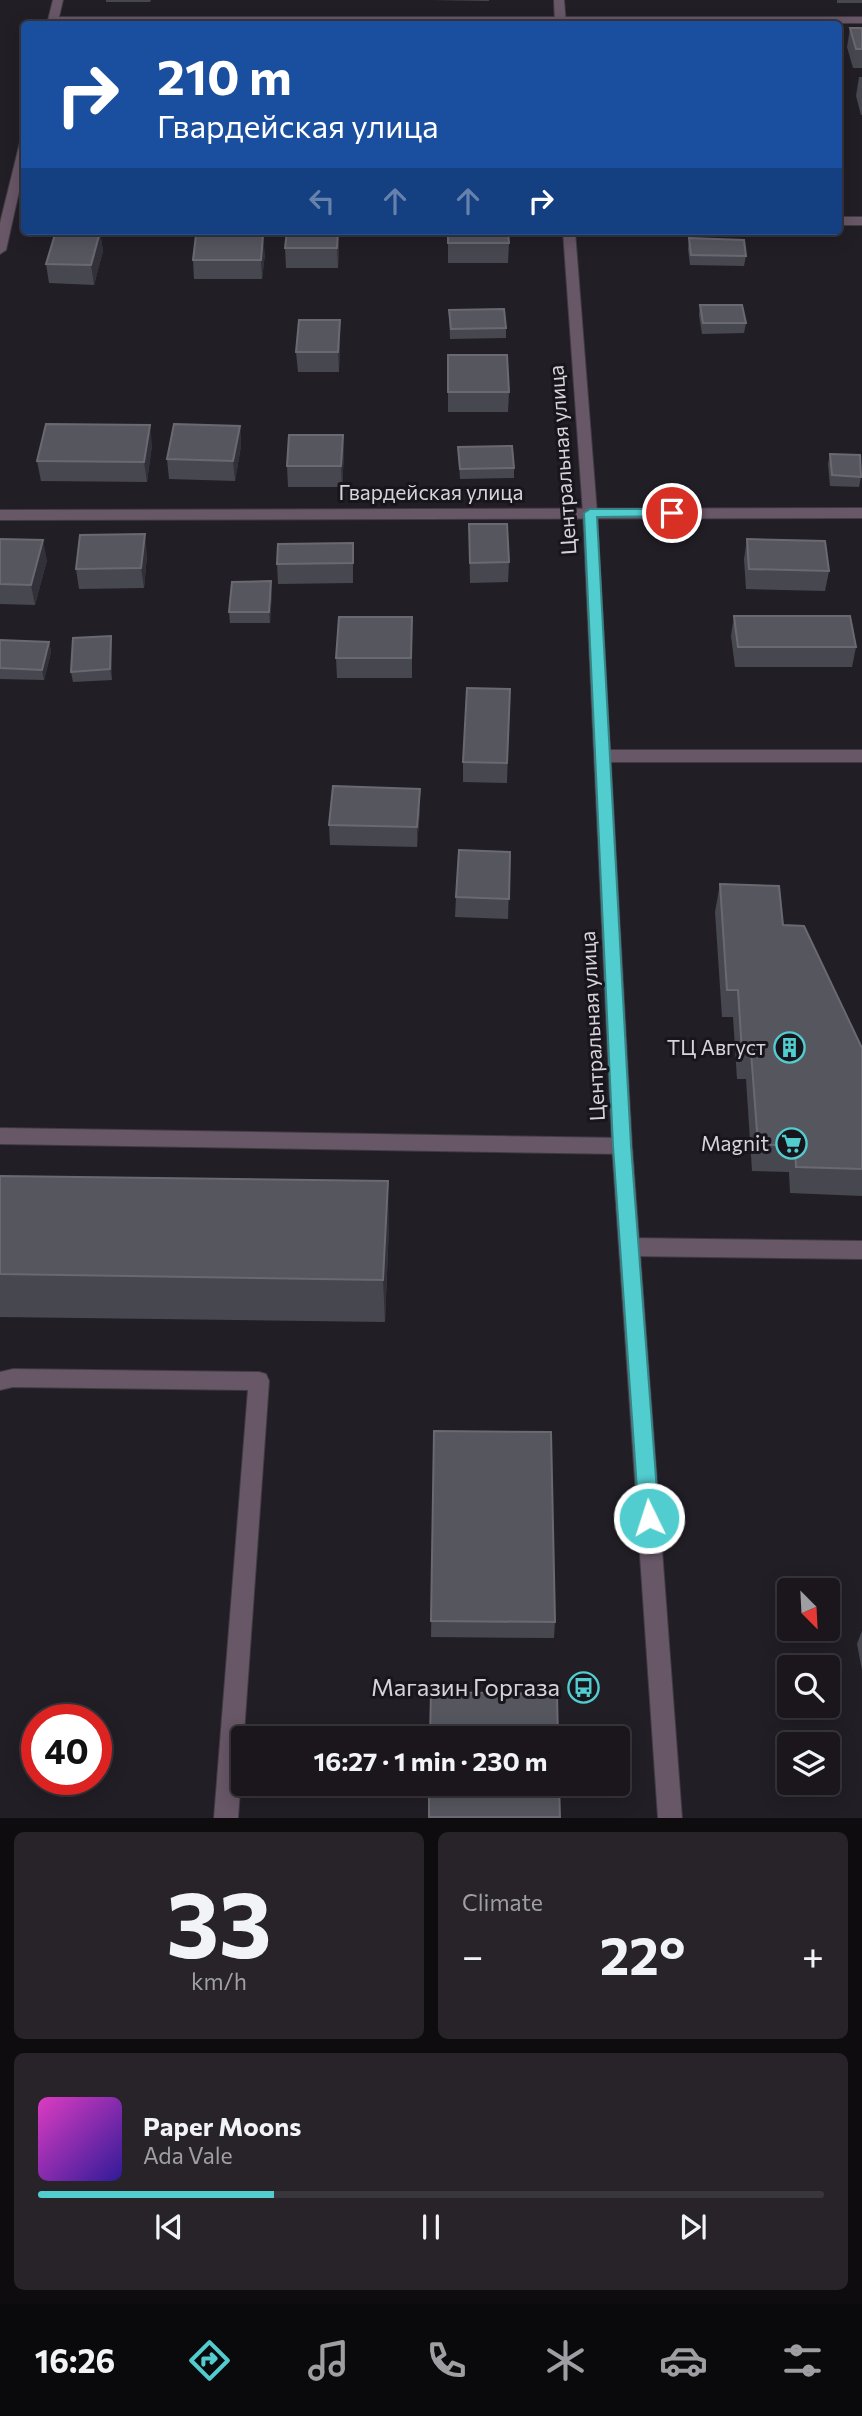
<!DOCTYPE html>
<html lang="en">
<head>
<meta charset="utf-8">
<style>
	:root { --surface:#1a161c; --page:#272329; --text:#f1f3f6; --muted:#9f9fa3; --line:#38353b; --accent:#52cdcf }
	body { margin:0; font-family:Commissioner,sans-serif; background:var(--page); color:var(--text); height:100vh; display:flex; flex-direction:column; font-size:26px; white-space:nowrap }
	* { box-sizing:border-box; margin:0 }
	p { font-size:23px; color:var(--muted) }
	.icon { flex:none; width:38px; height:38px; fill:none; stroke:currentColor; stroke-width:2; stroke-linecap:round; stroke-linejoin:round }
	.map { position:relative; height:1818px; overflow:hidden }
	.drawer { display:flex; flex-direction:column; gap:14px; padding:14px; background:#0e0c0f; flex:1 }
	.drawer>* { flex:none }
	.hud { position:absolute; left:21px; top:21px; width:821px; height:214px; border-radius:7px; box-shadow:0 4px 18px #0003,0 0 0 2px var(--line); background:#1a4fa0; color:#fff; overflow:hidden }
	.needle { width:46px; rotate:156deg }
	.tools { position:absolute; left:777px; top:1578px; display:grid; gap:14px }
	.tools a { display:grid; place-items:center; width:63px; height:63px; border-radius:7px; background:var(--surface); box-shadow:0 4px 18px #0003,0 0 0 2px var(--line); font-size:35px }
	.speed { position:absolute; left:21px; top:1704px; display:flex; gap:14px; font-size:35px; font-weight:700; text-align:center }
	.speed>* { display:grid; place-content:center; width:91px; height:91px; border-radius:50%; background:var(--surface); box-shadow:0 4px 18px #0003,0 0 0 2px var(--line); line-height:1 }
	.speed .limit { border:10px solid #d22; background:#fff; color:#111 }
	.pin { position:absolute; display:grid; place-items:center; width:60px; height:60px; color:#fff; margin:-30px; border:4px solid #fff; border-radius:50%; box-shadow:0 2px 7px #0007 }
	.me { position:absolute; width:77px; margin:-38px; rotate:356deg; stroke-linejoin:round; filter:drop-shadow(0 0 5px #0008) }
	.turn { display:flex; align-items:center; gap:24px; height:147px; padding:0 21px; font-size:32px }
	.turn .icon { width:91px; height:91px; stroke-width:2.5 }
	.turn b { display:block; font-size:49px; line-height:60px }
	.lanes { display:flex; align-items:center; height:66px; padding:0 21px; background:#0003; justify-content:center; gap:35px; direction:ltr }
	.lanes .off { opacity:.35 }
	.big { font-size:52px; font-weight:700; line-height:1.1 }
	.drawer .card { flex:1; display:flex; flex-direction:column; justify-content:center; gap:10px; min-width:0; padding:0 24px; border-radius:10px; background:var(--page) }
	.drawer .dial { align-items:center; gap:0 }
	.dial b { font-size:91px; line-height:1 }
	.song { display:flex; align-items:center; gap:21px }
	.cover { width:84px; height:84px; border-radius:10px; background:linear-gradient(135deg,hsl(310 70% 55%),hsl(250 70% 35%)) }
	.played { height:7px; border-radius:4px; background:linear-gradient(90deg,var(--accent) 30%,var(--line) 30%) }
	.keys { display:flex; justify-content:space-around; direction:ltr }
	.heat { display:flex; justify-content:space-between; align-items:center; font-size:38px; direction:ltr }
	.drawer .tiles { flex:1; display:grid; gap:14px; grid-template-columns:1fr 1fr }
	.card:last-child { grid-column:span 2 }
	.trip { position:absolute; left:231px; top:1726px; width:399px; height:70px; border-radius:7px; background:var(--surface); box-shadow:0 4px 18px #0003,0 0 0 2px var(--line); font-weight:700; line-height:70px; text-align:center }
	.tabs { display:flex; height:112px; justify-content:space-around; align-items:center; background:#0a090b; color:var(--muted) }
	.tabs .icon { width:49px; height:49px }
	.tabs .current { color:var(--accent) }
	.tabs b { font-size:32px; color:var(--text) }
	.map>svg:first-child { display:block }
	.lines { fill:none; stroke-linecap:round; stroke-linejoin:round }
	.service-casing { stroke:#3f3b43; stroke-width:2 }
	.minor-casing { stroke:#3f3b43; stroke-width:2 }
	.tertiary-casing { stroke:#3f3b43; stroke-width:2 }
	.service { fill:#685767; fill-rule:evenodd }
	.minor { fill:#685767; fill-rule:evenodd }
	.tertiary { fill:#685767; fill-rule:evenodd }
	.wall { fill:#474750 }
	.shaded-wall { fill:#323039 }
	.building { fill:#56565f; stroke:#6a6972; stroke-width:2 }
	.route { fill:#52cdcf; stroke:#358587; stroke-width:2 }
	.labels { text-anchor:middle; stroke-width:6; stroke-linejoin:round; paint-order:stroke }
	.street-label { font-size:21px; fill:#d6d3d9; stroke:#18151d }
	.poi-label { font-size:21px; fill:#d6d3d9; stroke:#18151d; text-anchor:end }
	.near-poi-label { font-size:24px; fill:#d6d3d9; stroke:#18151d; text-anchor:end }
</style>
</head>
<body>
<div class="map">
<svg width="862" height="1818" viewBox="0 0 862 1818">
	<rect width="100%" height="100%" fill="#221e26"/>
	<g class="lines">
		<defs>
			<path id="service" d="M602,750h260v12h-260l-8,-6z
				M0,1128l622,10 7,2 3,6 -3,6 -7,2 -622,-10z
				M629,1238l233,3v18l-233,-3 -7,-3 -3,-6 3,-6z
				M13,1369l246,3 7,2 3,7 -31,437h-24l34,-428 -235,-3 -13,3v-18z"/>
			<path id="minor" d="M53,0h10l-4,17h803v6l-815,1z
				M20,142h4v27l-18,81 -6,4v-31z
				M838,217h24v8h-24z
				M862,508v10l-862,2v-10z"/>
			<path id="tertiary" d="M554,0h10l2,24h-11z
				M563,231h12l22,282 35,633 50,672h-24l-46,-672 -29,-633z"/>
		</defs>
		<!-- service casing -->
		<use href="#service" class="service-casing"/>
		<!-- minor casing -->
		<use href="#minor" class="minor-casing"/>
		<!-- tertiary casing -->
		<use href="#tertiary" class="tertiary-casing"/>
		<!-- service -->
		<use href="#service" class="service"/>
		<!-- minor -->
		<use href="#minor" class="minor"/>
		<!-- tertiary -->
		<use href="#tertiary" class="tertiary"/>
	</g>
	<!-- wall -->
	<path class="wall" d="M106,0h45l-1,2h-44z
		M430,0h59v1z
		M837,0h25v3h-25z
		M850,28h12v40h-9l-6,-21z
		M859,77h3v38h-1l-5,-19z
		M448,231l61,12 -1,20h-60z
		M100,232l3,19 -9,34 -45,-2 -3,-19z
		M689,238l57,18 -2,10 -54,-1 -2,-16z
		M339,246l-1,22h-52l-1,-20z
		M265,254l-3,25h-68l-1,-19z
		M700,305l46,18 -2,10 -42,1 -3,-19z
		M449,310l57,18v10l-56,1z
		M340,340l-1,32h-41l-2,-20z
		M448,355l61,37 -1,20h-60z
		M240,426l1,20 -6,35 -66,-2 -2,-20z
		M343,435l1,20 -2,32h-54l-1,-21z
		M152,445l-5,37 -106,-1 -4,-20z
		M458,447l56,21v10l-54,1z
		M830,454l31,23 -2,10 -29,-1 -2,-22z
		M469,524l40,38 -1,20 -38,1z
		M0,539l47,21 -12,45 -35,-1z
		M747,539l82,32 -4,20 -79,-2 -2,-30z
		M353,543v40l-75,1 -1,-20z
		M147,555l-3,33 -65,1 -3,-20z
		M272,592l-2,31h-40l-1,-11z
		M734,616l122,31 -4,20h-117l-4,-31z
		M412,617v61h-75l-1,-20z
		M111,636l1,11v33l-39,2 -2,-10z
		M0,640l49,2 2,10 -7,28 -44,-1z
		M510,689l-3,94 -44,-1v-20z
		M420,809l-3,38 -87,-2 -1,-20z
		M510,852l-2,67 -53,-2 1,-20z
		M720,884l63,41 79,123v148l-72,-3 -1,-21 -37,-1 -6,-92h-9l-4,-62h-11l-7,-105z
		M0,1176l389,49 -4,97 -385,-5z
		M434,1431l121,191 -1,16 -123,-1z
		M862,1631v39l-5,-26z"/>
	<!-- shaded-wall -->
	<path class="shaded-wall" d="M338,231l1,15 -1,22 -1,-20z
		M100,232l3,19 -9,34 -3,-20z
		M263,235l2,19 -3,25 -1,-19z
		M340,320v20l-1,32 -1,-20z
		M150,425l2,20 -5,37 -3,-20z
		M240,426l1,20 -6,35 -2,-20z
		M343,435l1,20 -2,32 -1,-21z
		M145,534l2,21 -3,33 -3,-20z
		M43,540l4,20 -12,45 -4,-20z
		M271,581l1,11 -2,31 -1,-11z
		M111,636l1,11v33l-2,-11z
		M49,642l2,10 -7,28 -2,-10z
		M420,789v20l-3,38v-20z
		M388,1181l1,44 -4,97 -2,-42z"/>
	<!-- building -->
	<path class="building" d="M850,28h12v21h-6z
		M56,231l44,1 -9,33 -45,-1z
		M287,231h51l-1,17h-52z
		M448,231h60l1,12h-61z
		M196,235h67l-2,25h-68z
		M689,238l55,2 2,16 -55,-1z
		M700,305h42l4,18h-43z
		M504,309l2,19 -55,1 -2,-19z
		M299,320h41l-2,32h-42z
		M448,355h59l2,37h-61z
		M46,424l104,1 -6,37 -107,-1z
		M174,424l66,2 -7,35 -66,-2z
		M289,435h54l-2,31h-54z
		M512,446l2,22 -54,1 -2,-22z
		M830,454l30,1 1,22 -29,-2z
		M469,524h38l2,38 -39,1z
		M145,534l-4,34 -65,1 4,-34z
		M0,539l43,1 -12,45 -31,-1z
		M747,539l78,2 4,30 -80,-2z
		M353,543v20l-76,1 1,-20z
		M271,581l-2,31h-40l3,-30z
		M734,616h116l6,31h-118z
		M339,617h73l-1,41h-75z
		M111,636l-1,33 -39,3 2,-34z
		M0,640l49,2 -7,28 -42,-2z
		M467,688l43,1 -3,74 -44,-1z
		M333,786l87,3 -3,38 -88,-2z
		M459,850l51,2 -1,47 -53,-2z
		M720,884l59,2 4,39 21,1 58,122v121l-66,-2 -1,-21 -37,-2 -7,-92h-9l-4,-62h-11z
		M0,1176l388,5 -5,99 -383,-6z
		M434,1431l117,1 4,190 -124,-1z
		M431,1692l126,2 1,44h-128z
		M429,1783h130l1,34h-131z"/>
	<!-- route -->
	<path class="route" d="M672,509l5,1v6l-80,1 34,629 28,372 -3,7 -7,3 -7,-3 -3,-7 -26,-372 -29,-633 6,-4z"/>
	<!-- icons -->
	<defs>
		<symbol id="building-ring" viewBox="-11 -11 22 22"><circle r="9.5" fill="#18151d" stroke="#52cdcf" stroke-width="1.5"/><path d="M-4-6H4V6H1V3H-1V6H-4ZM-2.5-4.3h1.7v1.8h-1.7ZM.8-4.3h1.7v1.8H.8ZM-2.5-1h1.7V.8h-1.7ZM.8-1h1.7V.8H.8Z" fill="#52cdcf"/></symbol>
		<symbol id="supermarket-ring" viewBox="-11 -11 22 22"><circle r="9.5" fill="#18151d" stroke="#52cdcf" stroke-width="1.5"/><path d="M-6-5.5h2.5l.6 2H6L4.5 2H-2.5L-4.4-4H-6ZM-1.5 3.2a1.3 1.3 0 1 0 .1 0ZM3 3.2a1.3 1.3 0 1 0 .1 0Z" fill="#52cdcf"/></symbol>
		<symbol id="bus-ring" viewBox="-11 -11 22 22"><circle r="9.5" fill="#18151d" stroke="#52cdcf" stroke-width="1.5"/><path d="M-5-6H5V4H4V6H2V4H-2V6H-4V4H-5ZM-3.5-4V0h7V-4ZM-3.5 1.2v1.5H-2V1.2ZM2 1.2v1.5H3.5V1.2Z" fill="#52cdcf"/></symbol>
	</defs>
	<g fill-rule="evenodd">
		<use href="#building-ring" x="772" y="1030" width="35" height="35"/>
		<use href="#supermarket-ring" x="774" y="1126" width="35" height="35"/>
		<use href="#bus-ring" x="566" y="1670" width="35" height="35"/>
	</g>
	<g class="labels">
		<!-- street labels -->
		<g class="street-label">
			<text transform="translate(563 460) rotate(-94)" y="7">Центральная улица</text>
			<text x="431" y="500">Гвардейская улица</text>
			<text transform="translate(593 1026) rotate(-93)" y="7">Центральная улица</text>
		</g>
		<!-- poi labels -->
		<g class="poi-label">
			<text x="766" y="1055">ТЦ Август</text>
			<text x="769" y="1151">Magnit</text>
		</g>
		<!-- near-poi labels -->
		<g class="near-poi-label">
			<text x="560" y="1696">Магазин Горгаза</text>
		</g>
	</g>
</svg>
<div class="tools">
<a><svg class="needle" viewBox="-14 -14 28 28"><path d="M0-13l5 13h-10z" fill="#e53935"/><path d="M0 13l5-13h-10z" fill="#9f9fa3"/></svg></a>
<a><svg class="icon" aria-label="search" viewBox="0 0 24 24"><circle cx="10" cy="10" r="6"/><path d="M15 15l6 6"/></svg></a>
<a><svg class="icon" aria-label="layers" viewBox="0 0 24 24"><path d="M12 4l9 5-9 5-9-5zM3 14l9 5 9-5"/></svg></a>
</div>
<div class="speed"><div class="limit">40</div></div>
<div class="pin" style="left:672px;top:513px;background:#d93025"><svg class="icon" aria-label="arrive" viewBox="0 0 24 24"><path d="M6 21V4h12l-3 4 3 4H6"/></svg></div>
<svg class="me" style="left:649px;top:1518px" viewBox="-20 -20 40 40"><circle r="17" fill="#52cdcf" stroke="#fff" stroke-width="3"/><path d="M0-11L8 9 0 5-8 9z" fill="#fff"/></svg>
<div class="trip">16:27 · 1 min · 230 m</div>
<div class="hud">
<div class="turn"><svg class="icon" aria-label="right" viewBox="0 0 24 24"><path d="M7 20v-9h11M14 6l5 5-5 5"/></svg><div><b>210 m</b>Гвардейская улица</div></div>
<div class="lanes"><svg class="icon off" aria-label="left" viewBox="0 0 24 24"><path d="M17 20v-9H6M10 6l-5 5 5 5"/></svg><svg class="icon off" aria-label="ahead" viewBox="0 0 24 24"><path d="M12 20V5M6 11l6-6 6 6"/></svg><svg class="icon off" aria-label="ahead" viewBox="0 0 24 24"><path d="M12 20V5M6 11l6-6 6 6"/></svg><svg class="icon" aria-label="right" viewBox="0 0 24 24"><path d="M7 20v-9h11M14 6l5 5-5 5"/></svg></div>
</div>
</div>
<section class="drawer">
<div class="tiles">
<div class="card dial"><b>33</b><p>km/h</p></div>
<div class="card"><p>Climate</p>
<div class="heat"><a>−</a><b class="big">22°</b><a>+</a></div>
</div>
<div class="card">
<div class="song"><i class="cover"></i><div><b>Paper Moons</b><p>Ada Vale</p></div></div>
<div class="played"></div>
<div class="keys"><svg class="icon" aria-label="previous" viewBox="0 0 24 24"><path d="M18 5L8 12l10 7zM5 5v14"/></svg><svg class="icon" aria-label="pause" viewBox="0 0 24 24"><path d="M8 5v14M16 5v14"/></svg><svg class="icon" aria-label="next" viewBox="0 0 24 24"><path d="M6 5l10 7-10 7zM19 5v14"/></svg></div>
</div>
</div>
</section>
<nav class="tabs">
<b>16:26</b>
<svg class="icon current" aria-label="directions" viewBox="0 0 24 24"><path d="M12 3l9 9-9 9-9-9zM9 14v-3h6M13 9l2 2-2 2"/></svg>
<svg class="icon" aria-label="music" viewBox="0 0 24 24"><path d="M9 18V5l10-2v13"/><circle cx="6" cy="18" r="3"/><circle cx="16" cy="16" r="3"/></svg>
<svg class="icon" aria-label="phone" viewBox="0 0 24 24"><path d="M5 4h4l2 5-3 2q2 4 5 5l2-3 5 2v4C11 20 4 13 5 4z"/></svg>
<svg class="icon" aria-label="climate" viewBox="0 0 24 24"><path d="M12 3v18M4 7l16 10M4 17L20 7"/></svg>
<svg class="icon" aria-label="car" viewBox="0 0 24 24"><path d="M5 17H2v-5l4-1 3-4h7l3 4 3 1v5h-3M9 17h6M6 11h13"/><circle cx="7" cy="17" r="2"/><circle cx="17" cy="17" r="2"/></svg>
<svg class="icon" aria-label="filters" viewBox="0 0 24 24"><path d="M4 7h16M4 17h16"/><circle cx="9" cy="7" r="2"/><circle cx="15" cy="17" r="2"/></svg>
</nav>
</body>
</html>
